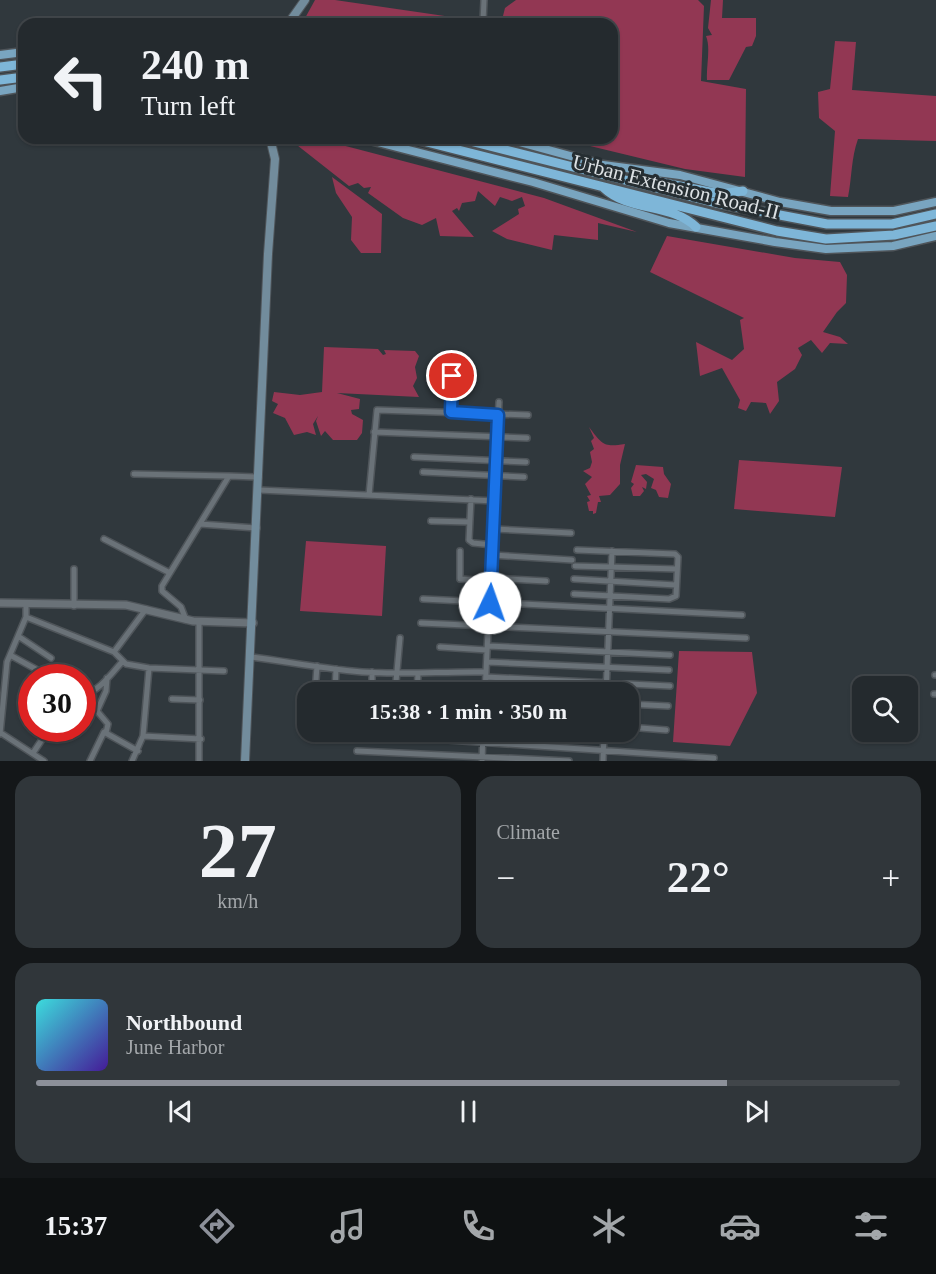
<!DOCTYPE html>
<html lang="en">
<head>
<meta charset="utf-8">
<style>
	:root { --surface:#242a2e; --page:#30363a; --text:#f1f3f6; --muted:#a3a7aa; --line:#41464a; --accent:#8c9099 }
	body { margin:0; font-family:"Times New Roman",serif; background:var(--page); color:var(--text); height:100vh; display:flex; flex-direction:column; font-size:22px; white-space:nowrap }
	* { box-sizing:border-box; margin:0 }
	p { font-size:20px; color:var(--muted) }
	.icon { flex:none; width:33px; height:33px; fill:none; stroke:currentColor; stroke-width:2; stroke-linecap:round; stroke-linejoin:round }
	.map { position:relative; height:761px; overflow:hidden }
	.details { display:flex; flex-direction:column; gap:15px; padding:15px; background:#141719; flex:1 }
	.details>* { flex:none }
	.banner { position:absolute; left:18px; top:18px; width:600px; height:126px; border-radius:18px; box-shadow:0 2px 4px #0004,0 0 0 2px var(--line); background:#242a2e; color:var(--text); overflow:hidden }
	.tools { position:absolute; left:852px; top:676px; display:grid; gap:12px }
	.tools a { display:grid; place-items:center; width:66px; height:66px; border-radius:12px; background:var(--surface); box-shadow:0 2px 4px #0004,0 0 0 2px var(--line); font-size:30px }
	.speed { position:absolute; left:18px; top:664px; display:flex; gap:12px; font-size:30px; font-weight:700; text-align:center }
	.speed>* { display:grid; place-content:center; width:78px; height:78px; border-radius:50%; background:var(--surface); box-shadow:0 2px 4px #0004,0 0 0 2px var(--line); line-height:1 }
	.speed .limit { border:9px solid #d22; background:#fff; color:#111 }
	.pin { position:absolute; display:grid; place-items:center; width:51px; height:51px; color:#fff; margin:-26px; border:3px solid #fff; border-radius:50%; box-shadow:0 2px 6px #0007 }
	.me { position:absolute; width:66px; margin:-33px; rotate:3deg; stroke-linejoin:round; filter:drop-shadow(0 0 4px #0008) }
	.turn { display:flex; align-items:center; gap:21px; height:126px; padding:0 24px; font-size:27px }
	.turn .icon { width:78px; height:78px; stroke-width:2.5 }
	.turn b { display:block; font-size:42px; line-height:51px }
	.big { font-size:45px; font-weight:700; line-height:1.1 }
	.details .tile { flex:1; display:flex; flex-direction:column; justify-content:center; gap:9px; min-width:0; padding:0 21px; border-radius:18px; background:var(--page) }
	.details .dial { align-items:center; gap:0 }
	.dial b { font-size:78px; line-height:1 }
	.song { display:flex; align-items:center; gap:18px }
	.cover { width:72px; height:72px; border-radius:9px; background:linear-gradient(135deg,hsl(180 70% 55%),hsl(260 70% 35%)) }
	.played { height:6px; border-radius:3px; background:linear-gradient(90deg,var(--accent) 80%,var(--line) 80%) }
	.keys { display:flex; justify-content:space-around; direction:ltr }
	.heat { display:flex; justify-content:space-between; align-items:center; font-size:33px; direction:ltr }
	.details .tiles { flex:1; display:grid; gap:15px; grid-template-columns:1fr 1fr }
	.tile:last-child { grid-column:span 2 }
	.trip { position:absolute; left:297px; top:682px; width:342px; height:60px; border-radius:18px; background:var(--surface); box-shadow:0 2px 4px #0004,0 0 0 2px var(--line); font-weight:700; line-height:60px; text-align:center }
	.tabs { display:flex; height:96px; justify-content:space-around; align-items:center; background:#0e1112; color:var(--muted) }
	.tabs .icon { width:42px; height:42px }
	.tabs .on { color:var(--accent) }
	.tabs b { font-size:27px; color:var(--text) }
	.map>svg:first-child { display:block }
	.water { fill:#923753 }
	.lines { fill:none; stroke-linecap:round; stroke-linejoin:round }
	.minor-casing { stroke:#4f555a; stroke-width:8 }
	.tertiary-casing { stroke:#4f555a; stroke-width:10 }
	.secondary-casing { stroke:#4f555a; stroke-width:10 }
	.primary-casing { stroke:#4f555a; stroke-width:11 }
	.trunk-casing { stroke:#4f555a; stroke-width:12 }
	.minor { stroke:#6a7278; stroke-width:5 }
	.tertiary { stroke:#6a7278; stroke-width:7 }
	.secondary { stroke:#728c9c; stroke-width:8 }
	.primary { stroke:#79a5c0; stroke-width:8 }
	.trunk { stroke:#7eb6d8; stroke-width:9 }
	.route-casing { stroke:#114b97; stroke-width:15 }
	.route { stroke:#1a73e8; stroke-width:10 }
	.labels { text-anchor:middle; stroke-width:6; stroke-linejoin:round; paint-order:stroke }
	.street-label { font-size:21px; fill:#dce1e4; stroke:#262e32 }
</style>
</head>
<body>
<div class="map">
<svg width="936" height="761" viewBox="0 0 936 761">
	<rect width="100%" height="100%" fill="#30383d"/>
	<!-- water -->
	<path class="water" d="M315,0h20l144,21 1,3h-182l1,-3 5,-1z
		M516,0h182l6,6 -3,75 45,8 -1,88 -60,-8 -128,-31h55v-114h-111l4,-16z
		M711,0h12l-1,18h34v18l-4,10 -6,1 -17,33h-22c-1,-14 4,-32 -1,-44l6,-1 -4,-7z
		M835,41l21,1 -4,48 84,6v45l-78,-2c-7,19 -6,39 -10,58l-18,-1 5,-65 -16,-13 -1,-26 12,-3z
		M288,138h27l229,60 93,34 -39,-9v17l-44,-5 -2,15 -45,-11 -15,-8 27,-17 -1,-5 7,-3 -3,-9 -10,4 -12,-4 -5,9 -17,-15 -3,10 -13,2 -3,8 -2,-3 -5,3 22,26 -34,-1 -4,-18 -14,7 -19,-7 -35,-25 3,-6 -7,1 -6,-5 -9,3z
		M332,177l50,37 -1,39h-20l-10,-13 1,-23 -16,-24z
		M667,236l128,22 45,4 7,13 -1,28 -9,9 -14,20 17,5 8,7 -18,-1 -8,10 -11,-13 -13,8 4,7 -7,14 -18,13 2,19 -9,13 -4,-11 -15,-1 -5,9 -8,-3 2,-8 -18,-32 -22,8 -4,-34 36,18 12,-11 -4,-29 4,-2 -94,-46z
		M324,347l54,2 5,6 3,-1 -2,-4 31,1 4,5 -4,11 2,11 -4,8 6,11 -82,-4 23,6 -1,10 -8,1 1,4 11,6 -1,13 -5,7h-24l-8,-9 -4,5 -5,-15 2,-5 -5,8 3,11 -9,-3 -13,3 -9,-17 -12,-5 5,-9 -6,-3 2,-9 26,3 22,-3z
		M589,427c14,19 16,20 36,17l-5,21v19l-10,11 -11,1 2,6h-3l-2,11 -3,1v-3h-4l-2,-9 3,-1 -3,-5 4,-1 -6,-11 7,-7 -9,-6 7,-3 2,-6 -2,-10 4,-3 -3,-8 3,-3z
		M739,460l103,7 -7,50 -101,-8z
		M636,465l27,2 1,7 7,10 -3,14 -9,-1 -3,-7 -5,-2 3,-9 -8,-5 -5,1 6,7 -1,7 -4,-2 2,4 -4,5h-7l-2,-8 3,-4 -3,-2z
		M306,541l80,5 -4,70 -82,-5z
		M679,651l73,1 5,41 -27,53 -57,-4z"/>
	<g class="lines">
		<defs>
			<path id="minor" d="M483,22l1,-22
				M451,412l1,-54
				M374,432l153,6
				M414,457l112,5
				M423,472l101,5
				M134,474l95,2
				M259,490l236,11
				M369,495l8,-85 151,5
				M471,499l-2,41 4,3 20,2
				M431,521l38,1
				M200,524l57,4
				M494,529l77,4
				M104,539l66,34
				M460,551v28l31,2
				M492,555l80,5
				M575,566l102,3
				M491,578l55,3
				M574,579l102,6
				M574,594l95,5 7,-3 2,-39 -3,-3 -98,-4
				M423,599l319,16
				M26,604v13l88,35
				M74,606v-37
				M146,609l-32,43 12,12 23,4 75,3
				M186,620l-5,-13 -19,-16v-5l67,-110 30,1
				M421,623l325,15
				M18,636l33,22
				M488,646l182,9
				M440,647l47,3
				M10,655l42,23
				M251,657c33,4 67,11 101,14 45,5 89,0 134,1
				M487,662l182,8
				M935,675h1
				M486,677l184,9
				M315,693l2,-27
				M335,693l1,-24
				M372,693v-21
				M395,693l5,-55
				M417,693l1,-19
				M485,693l14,-291
				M606,693l6,-142
				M934,694h2
				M82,695c16,-2 30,-22 40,-33
				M172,699l28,1
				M628,704l40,2
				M30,711l2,1
				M628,727l38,3
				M1,733l43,28
				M106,733l2,-9 -11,-13 9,-20 1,-13
				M0,734l7,-72 19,-45
				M375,735l339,23
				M143,736l58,3
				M357,751l212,10
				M33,753l16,-24
				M90,761l14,-29 34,19
				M132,761l11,-25 6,-68
				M199,761v-139
				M482,761l1,-29
				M603,761l1,-29"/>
			<path id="tertiary" d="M0,603l126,2 67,16 60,2"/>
			<path id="secondary" d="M288,24l17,-24
				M245,761l23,-507 7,-95 -5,-21"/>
			<path id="primary" d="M0,55l24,-3
				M0,91l24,-4
				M362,138l171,44 136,41 106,19 51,7 67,-3 43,-10
				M505,138l98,27 77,10 100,27 51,9h63l42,-9"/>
			<path id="trunk" d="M0,67l24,-3
				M0,80l24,-3
				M411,138l366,93 49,8 68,-4 42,-9
				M458,138l258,65 111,21h65l44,-10
				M637,182l12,-2 71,14 23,-3
				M604,188c25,24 68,15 92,39"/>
		</defs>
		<!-- minor casing -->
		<use href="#minor" class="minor-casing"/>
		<!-- tertiary casing -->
		<use href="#tertiary" class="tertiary-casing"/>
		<!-- secondary casing -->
		<use href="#secondary" class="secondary-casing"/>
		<!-- primary casing -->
		<use href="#primary" class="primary-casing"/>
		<!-- trunk casing -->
		<use href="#trunk" class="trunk-casing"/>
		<!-- minor -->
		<use href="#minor" class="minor"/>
		<!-- tertiary -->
		<use href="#tertiary" class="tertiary"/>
		<!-- secondary -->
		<use href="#secondary" class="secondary"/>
		<!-- primary -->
		<use href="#primary" class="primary"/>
		<!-- trunk -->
		<use href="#trunk" class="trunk"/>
	</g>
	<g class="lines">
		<defs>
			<path id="route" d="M452,376l-1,36 47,3 -8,188"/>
		</defs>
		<!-- route casing -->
		<use href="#route" class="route-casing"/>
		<!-- route -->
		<use href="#route" class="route"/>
	</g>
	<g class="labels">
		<!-- street labels -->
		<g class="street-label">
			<text transform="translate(676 187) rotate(14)" y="7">Urban Extension Road-II</text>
		</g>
	</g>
</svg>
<div class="tools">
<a><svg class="icon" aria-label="search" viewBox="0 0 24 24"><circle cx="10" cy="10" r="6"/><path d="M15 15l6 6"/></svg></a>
</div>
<div class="speed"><div class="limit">30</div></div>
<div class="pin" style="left:452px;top:376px;background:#d93025"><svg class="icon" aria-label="arrive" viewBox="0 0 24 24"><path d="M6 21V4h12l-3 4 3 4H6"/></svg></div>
<svg class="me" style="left:490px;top:603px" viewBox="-20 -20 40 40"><circle r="19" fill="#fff"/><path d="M0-13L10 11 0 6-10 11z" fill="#1a73e8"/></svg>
<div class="trip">15:38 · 1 min · 350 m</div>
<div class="banner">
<div class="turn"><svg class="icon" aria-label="left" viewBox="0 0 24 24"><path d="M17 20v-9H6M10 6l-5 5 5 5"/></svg><div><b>240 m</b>Turn left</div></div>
</div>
</div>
<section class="details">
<div class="tiles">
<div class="tile dial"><b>27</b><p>km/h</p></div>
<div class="tile"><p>Climate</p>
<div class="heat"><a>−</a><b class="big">22°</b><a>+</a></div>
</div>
<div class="tile">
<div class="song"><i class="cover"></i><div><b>Northbound</b><p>June Harbor</p></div></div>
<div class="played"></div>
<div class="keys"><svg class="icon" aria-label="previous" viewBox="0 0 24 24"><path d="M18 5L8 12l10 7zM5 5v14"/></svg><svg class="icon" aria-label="pause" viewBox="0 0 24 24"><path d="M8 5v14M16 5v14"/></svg><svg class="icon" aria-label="next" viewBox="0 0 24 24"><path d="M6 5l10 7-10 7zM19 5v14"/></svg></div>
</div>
</div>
</section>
<nav class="tabs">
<b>15:37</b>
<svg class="icon on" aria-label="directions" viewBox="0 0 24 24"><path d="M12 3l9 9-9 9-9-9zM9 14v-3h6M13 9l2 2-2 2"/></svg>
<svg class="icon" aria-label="music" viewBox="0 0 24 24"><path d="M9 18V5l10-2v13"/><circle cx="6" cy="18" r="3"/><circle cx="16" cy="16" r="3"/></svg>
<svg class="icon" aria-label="phone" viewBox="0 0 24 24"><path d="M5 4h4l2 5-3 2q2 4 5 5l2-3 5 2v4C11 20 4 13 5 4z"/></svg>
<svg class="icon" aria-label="climate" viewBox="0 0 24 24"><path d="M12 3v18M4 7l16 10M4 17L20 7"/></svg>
<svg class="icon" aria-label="car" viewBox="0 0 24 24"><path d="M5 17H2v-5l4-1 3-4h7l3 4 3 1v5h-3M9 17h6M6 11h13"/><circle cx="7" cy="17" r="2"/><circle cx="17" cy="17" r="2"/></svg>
<svg class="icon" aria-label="filters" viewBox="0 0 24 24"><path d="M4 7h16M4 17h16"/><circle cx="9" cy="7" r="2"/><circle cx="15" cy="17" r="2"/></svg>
</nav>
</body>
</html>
